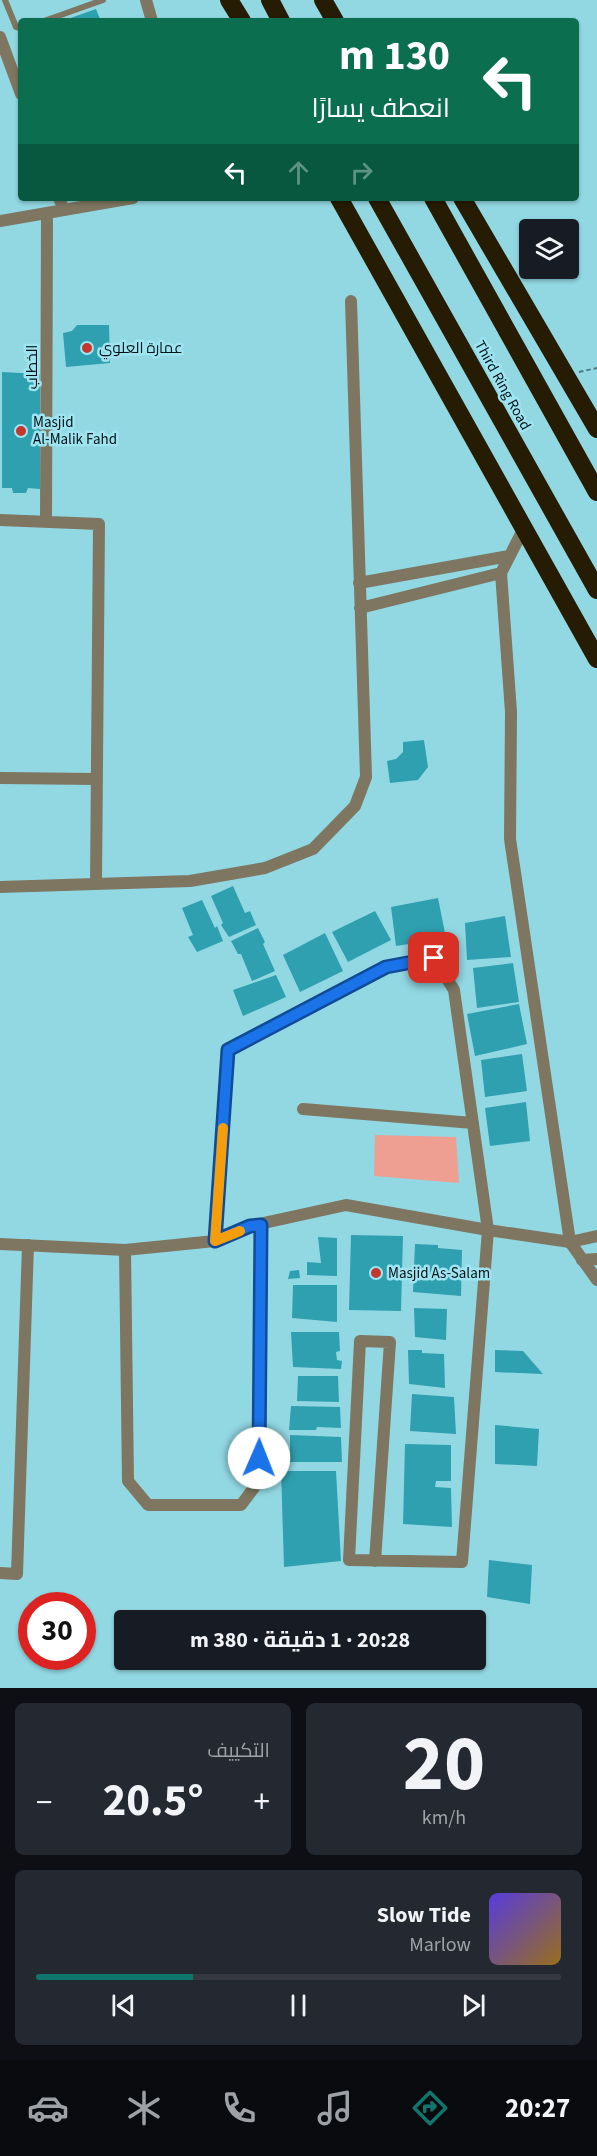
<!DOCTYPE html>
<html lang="ar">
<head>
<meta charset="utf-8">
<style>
	:root { --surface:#171b24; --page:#242831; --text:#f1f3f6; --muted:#9ea1a6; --line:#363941; --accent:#0f766e }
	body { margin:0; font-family:"Source Sans 3",Cairo,sans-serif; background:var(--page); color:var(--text); direction:rtl; height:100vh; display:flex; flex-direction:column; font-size:22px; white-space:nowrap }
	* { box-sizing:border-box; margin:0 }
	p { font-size:20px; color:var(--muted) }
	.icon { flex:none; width:33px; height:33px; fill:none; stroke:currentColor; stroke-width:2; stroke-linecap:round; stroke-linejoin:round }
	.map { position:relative; height:1688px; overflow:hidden; direction:ltr }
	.details { display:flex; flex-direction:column; gap:15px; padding:15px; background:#0d0f14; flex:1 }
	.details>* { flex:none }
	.guide { position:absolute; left:18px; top:18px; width:561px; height:183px; border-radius:6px; box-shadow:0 2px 4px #0004; direction:rtl; background:#0b6e4f; color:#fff; overflow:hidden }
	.fabs { position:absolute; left:519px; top:219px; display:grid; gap:12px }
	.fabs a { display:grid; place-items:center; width:60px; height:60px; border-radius:6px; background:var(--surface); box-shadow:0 2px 4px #0004; font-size:30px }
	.speed { position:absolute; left:18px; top:1592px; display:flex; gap:12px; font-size:30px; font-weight:700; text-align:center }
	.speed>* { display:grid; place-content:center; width:78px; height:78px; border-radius:50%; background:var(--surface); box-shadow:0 2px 4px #0004; line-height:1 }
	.speed .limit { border:9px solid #d22; background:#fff; color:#111 }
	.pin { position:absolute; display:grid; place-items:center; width:51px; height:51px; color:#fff; margin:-26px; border-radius:12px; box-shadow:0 3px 9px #0006 }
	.me { position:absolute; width:66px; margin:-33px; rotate:1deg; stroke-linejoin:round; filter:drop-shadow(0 0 4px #0008) }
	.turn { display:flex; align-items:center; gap:21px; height:126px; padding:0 30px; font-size:27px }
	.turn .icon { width:78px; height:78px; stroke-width:2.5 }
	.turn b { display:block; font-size:42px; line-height:51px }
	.lanes { display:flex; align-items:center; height:57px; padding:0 30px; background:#0003; justify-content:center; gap:30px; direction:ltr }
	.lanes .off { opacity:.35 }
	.big { font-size:45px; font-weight:700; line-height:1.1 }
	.details .widget { flex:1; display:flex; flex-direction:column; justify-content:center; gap:9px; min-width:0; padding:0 21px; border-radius:9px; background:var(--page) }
	.details .dial { align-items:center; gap:0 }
	.dial b { font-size:78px; line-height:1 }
	.song { display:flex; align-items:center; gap:18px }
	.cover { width:72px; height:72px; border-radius:9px; background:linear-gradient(135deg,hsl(250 70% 55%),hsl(40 70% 35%)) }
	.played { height:6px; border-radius:3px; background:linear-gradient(90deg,var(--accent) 30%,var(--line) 30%) }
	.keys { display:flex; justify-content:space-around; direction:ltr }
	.heat { display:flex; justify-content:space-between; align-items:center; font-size:33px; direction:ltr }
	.details .tiles { flex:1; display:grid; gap:15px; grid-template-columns:1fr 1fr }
	.widget:last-child { grid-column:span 2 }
	.trip { position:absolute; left:114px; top:1610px; width:372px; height:60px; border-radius:6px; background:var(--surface); box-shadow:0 2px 4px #0004; font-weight:700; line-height:60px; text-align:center; direction:rtl }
	.tab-bar { display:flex; height:96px; justify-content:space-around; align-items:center; background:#090b0e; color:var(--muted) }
	.tab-bar .icon { width:42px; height:42px }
	.tab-bar .current { color:var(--accent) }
	.tab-bar b { font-size:27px; color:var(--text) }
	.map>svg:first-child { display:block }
	.green { fill:#ef9e92 }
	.building { fill:#2fa0af }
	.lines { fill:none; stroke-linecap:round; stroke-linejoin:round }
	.path { stroke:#4b7980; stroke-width:2; stroke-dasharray:4.5 3; stroke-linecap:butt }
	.service { stroke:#7e7661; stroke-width:6 }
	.minor { stroke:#7e7661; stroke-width:12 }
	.tertiary { stroke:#7e7661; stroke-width:12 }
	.motorway { stroke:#251c03; stroke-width:18 }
	.route-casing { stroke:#114b97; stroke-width:15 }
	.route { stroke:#1a73e8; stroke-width:10 }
	.slow { stroke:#f59e0b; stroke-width:10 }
	.poi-dot { fill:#c5372d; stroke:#9fe5f1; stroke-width:2 }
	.labels { text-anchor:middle; stroke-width:5; stroke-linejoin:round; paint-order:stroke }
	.poi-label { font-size:15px; fill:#001316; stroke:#9fe5f1; text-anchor:start }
	.street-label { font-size:15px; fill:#001316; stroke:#9fe5f1 }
</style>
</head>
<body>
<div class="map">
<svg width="597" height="1688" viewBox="0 0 597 1688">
	<rect width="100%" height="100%" fill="#92d8e3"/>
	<!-- green -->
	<path class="green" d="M375,1135l81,2 3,46 -85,-7z"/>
	<!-- building -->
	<path class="building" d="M96,9l4,10 -38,2z
		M77,325h32l1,38 -44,4 -3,-34 9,-2z
		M2,372l38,2v115l-12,-1 -2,5h-13l-1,-5h-10z
		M424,740l4,27 -10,13 -28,3 -3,-22 9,-2 7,-7v-10z
		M233,886l12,27 5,-2 6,14 -27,12 -8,-12 2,-2 -12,-27z
		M438,898l8,40 -50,8 -5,-39z
		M202,900l13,28 2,-2 6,15 -26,11 -9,-15 5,-2 -11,-27z
		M375,911l16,29 -43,22 -16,-30z
		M505,916l6,41 -44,3 -2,-37z
		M258,928l7,14 -2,2 12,27 -23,10 -11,-27h-3l-7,-13z
		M325,933l18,38 -43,21 -17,-37z
		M513,963l6,39 -42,6 -4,-40z
		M276,975l10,22 -43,19 -10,-26z
		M519,1004l8,40 -52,12 -8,-42z
		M522,1054l5,37 -42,6 -4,-37z
		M526,1102l4,39 -40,5 -5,-38z
		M351,1235l52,1 -2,75 -52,-1z
		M318,1237l19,1v38l-30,-1v-13l14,1z
		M415,1244l23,1v3l24,2 -1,46 -48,-4z
		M299,1270l1,8 -12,1 2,-8z
		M293,1285h44v37l-45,-4z
		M414,1308l33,1 -1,31 -31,-3z
		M291,1332h48l1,19 -4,1 1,8 5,1 -1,8 -48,-2z
		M408,1350h14v3l22,1 1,34 -36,-4z
		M495,1350l28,1 20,23 -48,-2z
		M298,1376h40l1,26 -42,-1z
		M412,1394l42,3 2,37 -46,-3z
		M291,1406l49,1 1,21 -24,-1 -1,3h-27z
		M495,1425l44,4 -2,37 -42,-2z
		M290,1435l51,2 1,25h-52z
		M405,1444l46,1v36h-15l-1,6 16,1 1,39 -49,-3z
		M281,1471h55l5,90 -57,6z
		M489,1560l43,5 -2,39 -43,-7z"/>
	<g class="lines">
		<!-- path -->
		<path class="path" d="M579,372l18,-4"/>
		<!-- service -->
		<path class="service" d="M5,0l11,27 5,1
			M44,21l59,-21"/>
		<!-- minor -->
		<path class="minor" d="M146,0l6,21
			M0,37l21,57
			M59,198l5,12
			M0,221l133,-23
			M0,520l99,4 -3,360
			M46,521l1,-308
			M524,528l-23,45 10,139 -1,127 60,403 27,38
			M359,583l150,-27
			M360,608l141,-35
			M0,778l97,1
			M0,887l190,-6 75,-13 48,-19 42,-43 11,-29 -15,-476
			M303,1109l170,14
			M215,1241l13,-191 158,-83 48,-9 20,32 34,240 -26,332 -113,-2 11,-219 30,1 -15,219
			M125,1250l3,231 20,24h93l18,-24 2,-256
			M0,1573l17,1 11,-329"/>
		<!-- tertiary -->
		<path class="tertiary" d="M0,1244l125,6 90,-9 35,-15 96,-21 142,25 82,12 27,-6
			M582,1260l15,-1"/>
		<!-- motorway -->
		<path class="motorway" d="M229,0l13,21
			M270,0l11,21
			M323,0l12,21
			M339,198l258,461
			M377,198l220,392
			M433,198l164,294
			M462,198l135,231"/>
	</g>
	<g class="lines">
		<defs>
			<path id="route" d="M259,1458l2,-233 -11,1 -35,15 13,-191 158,-83 48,-9"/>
		</defs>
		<!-- route casing -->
		<use href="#route" class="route-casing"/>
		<!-- route -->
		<use href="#route" class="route"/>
		<!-- slow -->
		<path class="slow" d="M223,1128l-8,113 25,-10"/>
	</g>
	<!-- markers -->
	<g class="poi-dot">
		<circle cx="87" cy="348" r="6"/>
		<circle cx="21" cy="431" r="6"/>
		<circle cx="376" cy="1273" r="6"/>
	</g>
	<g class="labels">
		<!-- poi labels -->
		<g class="poi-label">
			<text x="99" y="353">عمارة العلوي</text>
			<text x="33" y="427">Masjid<tspan x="33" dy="17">Al-Malik Fahd</tspan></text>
			<text x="388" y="1278">Masjid As-Salam</text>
		</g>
		<!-- street labels -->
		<g class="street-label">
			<text transform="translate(32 367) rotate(-90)" y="5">الخطاب</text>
			<text transform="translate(503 385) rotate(61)" y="5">Third Ring Road</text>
		</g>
	</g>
</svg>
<div class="fabs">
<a><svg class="icon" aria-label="layers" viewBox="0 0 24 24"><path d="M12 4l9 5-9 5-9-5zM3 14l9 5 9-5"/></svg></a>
</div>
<div class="speed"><div class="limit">30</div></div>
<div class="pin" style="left:434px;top:958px;background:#d93025"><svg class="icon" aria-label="arrive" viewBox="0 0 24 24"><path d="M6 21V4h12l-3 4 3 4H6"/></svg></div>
<svg class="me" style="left:259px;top:1458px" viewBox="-20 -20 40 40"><circle r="19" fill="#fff"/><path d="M0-13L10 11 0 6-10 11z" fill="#1a73e8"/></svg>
<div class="trip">20:28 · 1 دقيقة · 380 m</div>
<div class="guide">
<div class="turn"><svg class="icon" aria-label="left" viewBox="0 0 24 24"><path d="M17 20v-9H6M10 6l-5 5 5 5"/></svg><div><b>130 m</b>انعطف يسارًا</div></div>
<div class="lanes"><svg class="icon" aria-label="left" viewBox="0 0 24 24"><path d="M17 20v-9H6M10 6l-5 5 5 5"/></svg><svg class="icon off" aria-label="ahead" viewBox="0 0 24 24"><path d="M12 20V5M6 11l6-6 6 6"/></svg><svg class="icon off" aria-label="right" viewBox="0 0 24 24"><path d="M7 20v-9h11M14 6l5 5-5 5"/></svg></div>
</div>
</div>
<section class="details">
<div class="tiles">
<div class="widget dial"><b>20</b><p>km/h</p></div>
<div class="widget"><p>التكييف</p>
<div class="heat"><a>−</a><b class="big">20.5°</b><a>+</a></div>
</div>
<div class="widget">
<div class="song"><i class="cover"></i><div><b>Slow Tide</b><p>Marlow</p></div></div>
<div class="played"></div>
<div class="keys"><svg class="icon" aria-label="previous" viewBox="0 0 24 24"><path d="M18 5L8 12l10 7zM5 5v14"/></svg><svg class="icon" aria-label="pause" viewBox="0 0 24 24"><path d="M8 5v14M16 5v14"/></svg><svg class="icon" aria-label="next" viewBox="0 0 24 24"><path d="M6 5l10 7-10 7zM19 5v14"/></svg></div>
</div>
</div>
</section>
<nav class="tab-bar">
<b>20:27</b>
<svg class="icon current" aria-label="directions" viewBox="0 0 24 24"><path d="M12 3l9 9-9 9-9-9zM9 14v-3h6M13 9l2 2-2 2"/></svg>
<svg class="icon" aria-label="music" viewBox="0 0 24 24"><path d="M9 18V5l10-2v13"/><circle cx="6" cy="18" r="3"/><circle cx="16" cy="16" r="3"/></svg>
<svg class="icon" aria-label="phone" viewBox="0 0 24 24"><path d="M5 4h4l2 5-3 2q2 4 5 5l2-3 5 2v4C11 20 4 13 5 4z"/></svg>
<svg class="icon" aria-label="climate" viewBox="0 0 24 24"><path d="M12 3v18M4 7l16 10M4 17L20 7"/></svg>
<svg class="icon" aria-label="car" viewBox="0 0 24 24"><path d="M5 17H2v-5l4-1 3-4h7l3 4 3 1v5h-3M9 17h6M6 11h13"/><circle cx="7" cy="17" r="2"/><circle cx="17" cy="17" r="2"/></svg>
</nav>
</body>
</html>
